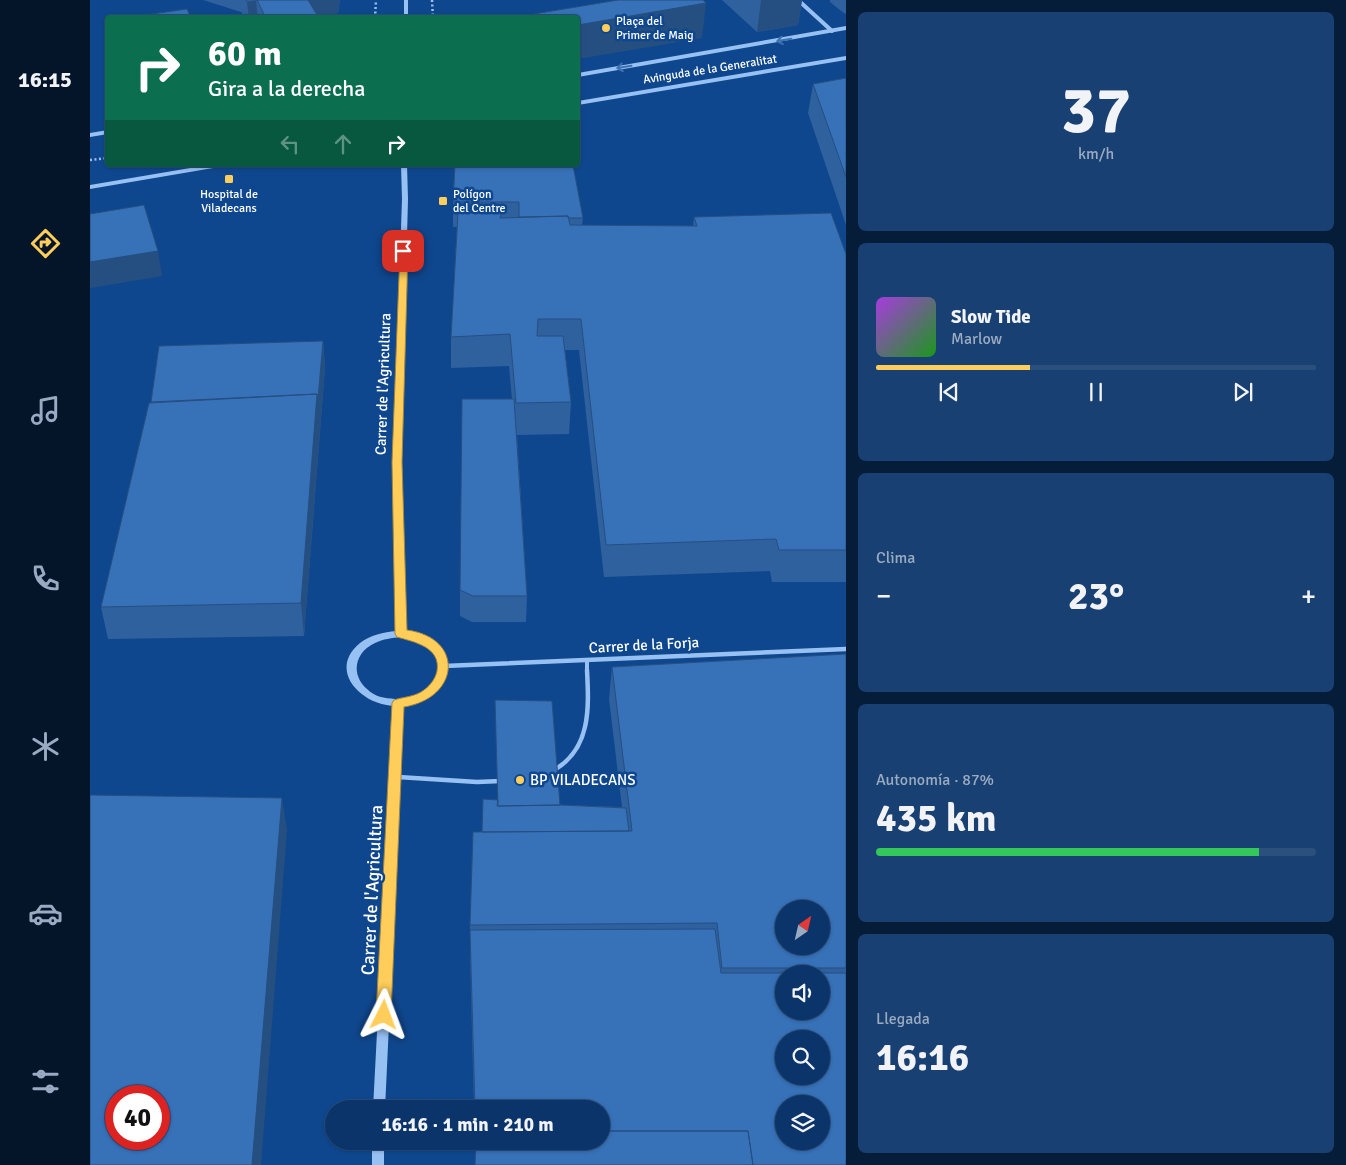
<!DOCTYPE html>
<html lang="es">
<head>
<meta charset="utf-8">
<style>
	:root { --surface:#0b356a; --page:#194072; --text:#f1f3f6; --muted:#9aabc1; --line:#2b507e; --accent:#ffce5a }
	body { margin:0; font-family:Signika,sans-serif; background:var(--page); color:var(--text); height:100vh; display:flex; flex-direction:column; font-size:19px; white-space:nowrap }
	* { box-sizing:border-box; margin:0 }
	p { font-size:16px; color:var(--muted) }
	.icon { flex:none; width:28px; height:28px; fill:none; stroke:currentColor; stroke-width:2; stroke-linecap:round; stroke-linejoin:round }
	.map { position:relative; flex:1; overflow:hidden }
	.side { display:flex; flex-direction:column; gap:12px; padding:12px; background:#061d3a; width:500px }
	.side>* { flex:none }
	.hud { position:absolute; left:15px; top:15px; width:475px; height:152px; border-radius:5px; box-shadow:0 1px 4px #0004,0 0 0 1px var(--line); background:#0b6e4f; color:#fff; overflow:hidden }
	.needle { width:32px; rotate:34deg }
	.buttons { position:absolute; left:685px; top:900px; display:grid; gap:10px }
	.buttons a { display:grid; place-items:center; width:55px; height:55px; border-radius:50%; background:var(--surface); box-shadow:0 1px 4px #0004,0 0 0 1px var(--line); font-size:25px }
	.speed { position:absolute; left:15px; top:1085px; display:flex; gap:10px; font-size:25px; font-weight:700; text-align:center }
	.speed>* { display:grid; place-content:center; width:65px; height:65px; border-radius:50%; background:var(--surface); box-shadow:0 1px 4px #0004,0 0 0 1px var(--line); line-height:1 }
	.speed .limit { border:8px solid #d22; background:#fff; color:#111 }
	.pin { position:absolute; display:grid; place-items:center; width:42px; height:42px; color:#fff; margin:-21px; border-radius:10px; box-shadow:0 2px 8px #0006 }
	.me { position:absolute; width:55px; margin:-28px; rotate:3deg; stroke-linejoin:round; filter:drop-shadow(0 0 4px #0008) }
	.turn { display:flex; align-items:center; gap:18px; height:105px; padding:0 20px; font-size:22px }
	.turn .icon { width:65px; height:65px; stroke-width:2.5 }
	.turn b { display:block; font-size:35px; line-height:42px }
	.lanes { display:flex; align-items:center; height:48px; padding:0 20px; background:#0003; justify-content:center; gap:25px; direction:ltr }
	.lanes .off { opacity:.35 }
	.big { font-size:38px; font-weight:800; line-height:1.1 }
	.side .widget { flex:1; display:flex; flex-direction:column; justify-content:center; gap:8px; min-width:0; padding:0 18px; border-radius:8px; background:var(--page) }
	.side .dial { align-items:center; gap:0 }
	.dial b { font-size:65px; line-height:1 }
	.song { display:flex; align-items:center; gap:15px }
	.cover { width:60px; height:60px; border-radius:8px; background:linear-gradient(135deg,hsl(280 70% 55%),hsl(120 70% 35%)) }
	.played { height:5px; border-radius:2px; background:linear-gradient(90deg,var(--accent) 35%,var(--line) 35%) }
	.keys { display:flex; justify-content:space-around; direction:ltr }
	.heat { display:flex; justify-content:space-between; align-items:center; font-size:28px; direction:ltr }
	.charge { height:8px; border-radius:4px; background:linear-gradient(90deg,#34c759 87%,var(--line) 0) }
	.trip { position:absolute; left:235px; top:1100px; width:285px; height:50px; border-radius:25px; background:var(--surface); box-shadow:0 1px 4px #0004,0 0 0 1px var(--line); font-weight:800; line-height:50px; text-align:center }
	main { display:flex; flex:1; min-height:0 }
	.dock { display:flex; flex-direction:column; width:90px; justify-content:space-around; align-items:center; background:#04152a; color:var(--muted) }
	.dock .icon { width:35px; height:35px }
	.dock .current { color:var(--accent) }
	.dock b { font-size:22px; color:var(--text) }
	.map>svg:first-child { display:block }
	.lines { fill:none; stroke-linecap:round; stroke-linejoin:round }
	.path { stroke:#98c1f3; stroke-width:2.5; stroke-dasharray:2 2.5; stroke-linecap:butt }
	.service-far1 { stroke:#98c1f3; stroke-width:4 }
	.service { stroke:#98c1f3; stroke-width:4.5 }
	.minor-far1 { stroke:#98c1f3; stroke-width:4 }
	.minor { stroke:#98c1f3; stroke-width:4.5 }
	.tertiary { fill:#98c1f3; fill-rule:evenodd }
	.wall { fill:#2f619e }
	.shaded-wall { fill:#264f81 }
	.building { fill:#3771b8; stroke:#264f81; fill-rule:evenodd }
	.oneway { stroke:#3f72b1 }
	.route { fill:#ffce5a; stroke:#a6863a }
	.poi-dot { fill:#ffce5a; stroke:#0f478e; stroke-width:2 }
	.labels { text-anchor:middle; stroke-width:5; stroke-linejoin:round; paint-order:stroke }
	.far-poi-label { font-size:12px; fill:#fff; stroke:#0f478e; text-anchor:start }
	.far-street-label { font-size:12px; fill:#fff; stroke:#0f478e }
	.street-label { font-size:15px; fill:#fff; stroke:#0f478e }
	.poi-label { font-size:15px; fill:#fff; stroke:#0f478e; text-anchor:start }
	.near-street-label { font-size:18px; fill:#fff; stroke:#0f478e }
</style>
</head>
<body>
<main>
<nav class="dock">
<b>16:15</b>
<svg class="icon current" aria-label="directions" viewBox="0 0 24 24"><path d="M12 3l9 9-9 9-9-9zM9 14v-3h6M13 9l2 2-2 2"/></svg>
<svg class="icon" aria-label="music" viewBox="0 0 24 24"><path d="M9 18V5l10-2v13"/><circle cx="6" cy="18" r="3"/><circle cx="16" cy="16" r="3"/></svg>
<svg class="icon" aria-label="phone" viewBox="0 0 24 24"><path d="M5 4h4l2 5-3 2q2 4 5 5l2-3 5 2v4C11 20 4 13 5 4z"/></svg>
<svg class="icon" aria-label="climate" viewBox="0 0 24 24"><path d="M12 3v18M4 7l16 10M4 17L20 7"/></svg>
<svg class="icon" aria-label="car" viewBox="0 0 24 24"><path d="M5 17H2v-5l4-1 3-4h7l3 4 3 1v5h-3M9 17h6M6 11h13"/><circle cx="7" cy="17" r="2"/><circle cx="17" cy="17" r="2"/></svg>
<svg class="icon" aria-label="filters" viewBox="0 0 24 24"><path d="M4 7h16M4 17h16"/><circle cx="9" cy="7" r="2"/><circle cx="15" cy="17" r="2"/></svg>
</nav>
<div class="map">
<svg width="756" height="1165" viewBox="0 0 756 1165">
	<rect width="100%" height="100%" fill="#0f478e"/>
	<g class="lines">
		<!-- path -->
		<path class="path" d="M342,0l1,18
			M285,18l1,-18
			M0,160l18,-2"/>
		<!-- service-far1 -->
		<path class="service-far1" d="M497,660v12"/>
		<!-- service -->
		<path class="service" d="M464,770c37,-21 35,-62 33,-100
			M308,777l79,5 24,-1"/>
		<!-- minor-far1 -->
		<path class="minor-far1" d="M316,0v18
			M708,0l34,31"/>
		<!-- minor -->
		<path class="minor" d="M354,666l402,-17"/>
		<!-- tertiary -->
		<path class="tertiary" d="M756,26v4l-268,47v-4z
			M756,56v4l-268,45v-4z
			M18,130v4l-18,3v-4z
			M118,165h14l-3,2 -129,22v-4z
			M311,165h6l1,34 -7,263 4,170c13,3 26,6 35,16 16,17 3,41 -14,51 -7,4 -16,6 -22,7l-19,403h-12l21,-403c-33,-1 -67,-36 -34,-63 10,-8 24,-11 36,-12l-3,-169 9,-263zM311,637c6,2 13,3 19,5 26,12 22,41 -2,53 -7,3 -15,4 -23,4 -11,-1 -20,-2 -28,-10 -17,-15 -12,-37 8,-46 8,-4 17,-5 26,-6z
			M282,1141h12v24h-12z"/>
	</g>
	<!-- wall -->
	<path class="wall" d="M113,0h137l-2,13 -20,3 1,2h-74l-4,-6z
		M632,0h80l-4,25 -41,7z
		M740,0h16v13l-1,1 -15,-12z
		M756,78v147l-38,-112 5,-29z
		M365,165l128,53 -1,7 111,1 1,-9 152,37v328h-74l-2,-11 -166,6 -25,-227h-14l6,52 -2,32 -52,1 10,161 -1,26h-54l-12,-6v-26l52,-191 -3,-33 -58,2v-31l6,-110h-4v-25z
		M233,341l2,26 -21,269 -196,3 -7,-32 50,-205z
		M756,654v511l-370,-16 -1,-8h126v-32h-127l-4,-154v-30l12,-93 15,-32 63,5 62,2 -13,-108 3,-32z"/>
	<!-- shaded-wall -->
	<path class="shaded-wall" d="M175,0h75l-2,13 -33,5z
		M671,0h41l-4,25 -41,7z
		M166,1l2,17h-9l-2,-16z
		M616,3l-4,35 -124,21v-34z
		M68,251l4,25 -72,12v-26z
		M233,341l2,26 -21,269 -3,-33 16,-209z
		M192,798l5,32 -26,335h-9z"/>
	<!-- building -->
	<path class="building" d="M156,0h10v1l-9,1z
		M167,0h51l11,18h-53z
		M528,0h85l3,3 -128,22v-7h-68z
		M97,9l4,9h-53v-2z
		M251,14l-1,4h-17z
		M756,78v99l-33,-93z
		M365,165h118l10,53h-15v-2l-49,1v-15h-66z
		M54,205l14,46 -68,11v-48z
		M368,213h43l-1,5 68,-2 2,9 127,1 -3,-9 137,-4 15,41v296h-67l-3,-11 -170,6 -25,-226h-43l-1,17h26l8,66 -55,1 -6,-69 -59,3z
		M233,341l-5,58 -1,-5 -166,8 8,-56z
		M227,394l-16,209 -200,4 48,-204z
		M372,399h52l13,197h-54l-13,-6z
		M756,654v314h-124l-5,-45 -247,2 3,-93 159,-1 -20,-164zM694,909h37v37h-37z
		M405,700l57,1 8,104 -62,1z
		M0,795l192,3 -30,367h-162zM26,1096h43v43h-43z
		M393,799l15,1 -1,6 64,-1 65,3 3,23 -147,1z
		M625,929l6,44h125v192h-93l-5,-34h-147v-22h-126l-5,-179zM694,974h37v37h-37zM694,1039h37v37h-37zM694,1104h37v37h-37z
		M511,1131h147l5,34h-278l1,-24h125z"/>
	<!-- one-way arrows -->
	<defs><path id="oneway-shaft" d="M-6 0H5M1.5-3L5.5 0L1.5 3" fill="none" stroke-width="1.6" stroke-linecap="round" stroke-linejoin="round" transform="scale(1.25)"/></defs>
	<g class="oneway">
		<use href="#oneway-shaft" transform="translate(694 40) rotate(170)"/>
		<use href="#oneway-shaft" transform="translate(534 67) rotate(171)"/>
	</g>
	<!-- route -->
	<path class="route" d="M310,249h3l5,2 -6,211 5,168c58,8 53,68 -3,77l-13,308 -2,5 -5,2 -6,-2 -2,-5 16,-312 2,-3c9,-3 18,-3 27,-8 8,-5 14,-12 16,-21 4,-24 -23,-29 -40,-34l-2,-3 -3,-172z"/>
	<!-- markers -->
	<g class="poi-dot">
		<circle cx="516" cy="28" r="5"/>
		<rect x="134" y="174" width="10" height="10" rx="2.5"/>
		<rect x="348" y="196" width="10" height="10" rx="2.5"/>
		<circle cx="430" cy="780" r="5"/>
	</g>
	<g class="labels">
		<!-- far-poi labels -->
		<g class="far-poi-label">
			<text x="526" y="25">Plaça del<tspan x="526" dy="14">Primer de Maig</tspan></text>
			<text x="139" y="198" text-anchor="middle">Hospital de<tspan x="139" dy="14">Viladecans</tspan></text>
			<text x="363" y="198">Polígon<tspan x="363" dy="14">del Centre</tspan></text>
		</g>
		<!-- far-street labels -->
		<g class="far-street-label">
			<text transform="translate(620 69) rotate(-9)" y="4">Avinguda de la Generalitat</text>
		</g>
		<!-- street labels -->
		<g class="street-label">
			<text transform="translate(293 384) rotate(-88)" y="5">Carrer de l'Agricultura</text>
			<text transform="translate(554 645) rotate(-3)" y="5">Carrer de la Forja</text>
		</g>
		<!-- poi labels -->
		<g class="poi-label">
			<text x="440" y="785">BP VILADECANS</text>
		</g>
		<!-- near-street labels -->
		<g class="near-street-label">
			<text transform="translate(282 890) rotate(-87)" y="6">Carrer de l'Agricultura</text>
		</g>
	</g>
</svg>
<div class="buttons">
<a><svg class="needle" viewBox="-14 -14 28 28"><path d="M0-13l5 13h-10z" fill="#e53935"/><path d="M0 13l5-13h-10z" fill="#9aabc1"/></svg></a>
<a><svg class="icon" aria-label="sound" viewBox="0 0 24 24"><path d="M4 9h4l5-4v14l-5-4H4zM17 9q2 3 0 6"/></svg></a>
<a><svg class="icon" aria-label="search" viewBox="0 0 24 24"><circle cx="10" cy="10" r="6"/><path d="M15 15l6 6"/></svg></a>
<a><svg class="icon" aria-label="layers" viewBox="0 0 24 24"><path d="M12 4l9 5-9 5-9-5zM3 14l9 5 9-5"/></svg></a>
</div>
<div class="speed"><div class="limit">40</div></div>
<div class="pin" style="left:313px;top:251px;background:#d93025"><svg class="icon" aria-label="arrive" viewBox="0 0 24 24"><path d="M6 21V4h12l-3 4 3 4H6"/></svg></div>
<svg class="me" style="left:294px;top:1015px" viewBox="-20 -20 40 40"><path d="M0-17L14 15 0 8-14 15z" fill="#ffce5a" stroke="#fff" stroke-width="4"/></svg>
<div class="trip">16:16 · 1 min · 210 m</div>
<div class="hud">
<div class="turn"><svg class="icon" aria-label="right" viewBox="0 0 24 24"><path d="M7 20v-9h11M14 6l5 5-5 5"/></svg><div><b>60 m</b>Gira a la derecha</div></div>
<div class="lanes"><svg class="icon off" aria-label="left" viewBox="0 0 24 24"><path d="M17 20v-9H6M10 6l-5 5 5 5"/></svg><svg class="icon off" aria-label="ahead" viewBox="0 0 24 24"><path d="M12 20V5M6 11l6-6 6 6"/></svg><svg class="icon" aria-label="right" viewBox="0 0 24 24"><path d="M7 20v-9h11M14 6l5 5-5 5"/></svg></div>
</div>
</div>
<section class="side">
<div class="widget dial"><b>37</b><p>km/h</p></div>
<div class="widget">
<div class="song"><i class="cover"></i><div><b>Slow Tide</b><p>Marlow</p></div></div>
<div class="played"></div>
<div class="keys"><svg class="icon" aria-label="previous" viewBox="0 0 24 24"><path d="M18 5L8 12l10 7zM5 5v14"/></svg><svg class="icon" aria-label="pause" viewBox="0 0 24 24"><path d="M8 5v14M16 5v14"/></svg><svg class="icon" aria-label="next" viewBox="0 0 24 24"><path d="M6 5l10 7-10 7zM19 5v14"/></svg></div>
</div>
<div class="widget"><p>Clima</p>
<div class="heat"><a>−</a><b class="big">23°</b><a>+</a></div>
</div>
<div class="widget"><p>Autonomía · 87%</p><b class="big">435 km</b><div class="charge"></div></div>
<div class="widget"><p>Llegada</p><b class="big">16:16</b></div>
</section>
</main>
</body>
</html>
